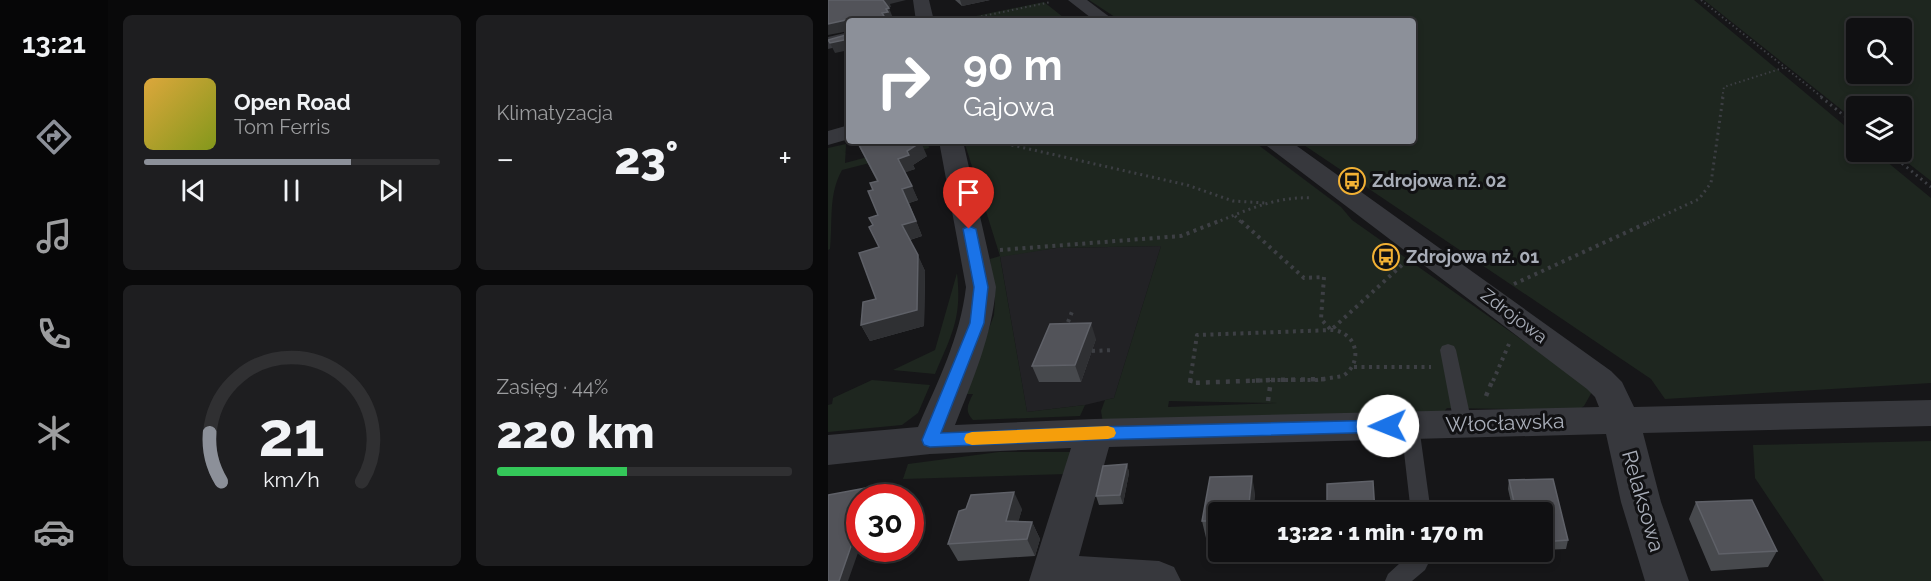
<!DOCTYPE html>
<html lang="pl">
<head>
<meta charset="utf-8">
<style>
	:root { --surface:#101012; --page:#1e1e20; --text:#f1f3f6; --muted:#9c9d9f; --line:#303032; --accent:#8c9099 }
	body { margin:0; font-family:Raleway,sans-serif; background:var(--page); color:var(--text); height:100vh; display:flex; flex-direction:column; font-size:22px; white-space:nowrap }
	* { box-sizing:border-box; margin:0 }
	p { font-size:20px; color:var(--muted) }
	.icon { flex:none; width:33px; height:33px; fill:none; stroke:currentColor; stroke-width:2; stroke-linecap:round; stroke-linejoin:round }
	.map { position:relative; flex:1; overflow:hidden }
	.side { display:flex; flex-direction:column; gap:15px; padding:15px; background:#09090a; width:720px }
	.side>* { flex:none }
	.guide { position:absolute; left:18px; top:18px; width:570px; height:126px; border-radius:6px; box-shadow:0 3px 9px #0003,0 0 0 2px var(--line); background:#8c9099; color:#fff; overflow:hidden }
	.controls { position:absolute; left:1018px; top:18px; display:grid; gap:12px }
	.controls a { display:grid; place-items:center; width:66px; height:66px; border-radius:6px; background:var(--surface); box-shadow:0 3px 9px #0003,0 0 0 2px var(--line); font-size:30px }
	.speed { position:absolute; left:18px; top:484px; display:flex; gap:12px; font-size:30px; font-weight:700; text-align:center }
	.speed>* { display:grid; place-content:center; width:78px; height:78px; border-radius:50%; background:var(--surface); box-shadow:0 3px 9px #0003,0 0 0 2px var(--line); line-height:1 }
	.speed .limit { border:9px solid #d22; background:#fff; color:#111 }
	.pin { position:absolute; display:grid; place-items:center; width:51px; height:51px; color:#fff; margin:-62px -26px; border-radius:50% 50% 50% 0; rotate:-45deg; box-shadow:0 0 6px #0007 }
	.pin .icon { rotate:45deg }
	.me { position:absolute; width:66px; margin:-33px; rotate:269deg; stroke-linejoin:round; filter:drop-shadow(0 0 4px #0008) }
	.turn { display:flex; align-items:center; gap:21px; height:126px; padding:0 18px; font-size:27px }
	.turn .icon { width:78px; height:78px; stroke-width:2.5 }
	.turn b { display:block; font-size:42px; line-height:51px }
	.big { font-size:45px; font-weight:800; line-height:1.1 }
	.side .tile { flex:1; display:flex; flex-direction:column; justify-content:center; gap:9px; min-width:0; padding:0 21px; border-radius:9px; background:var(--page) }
	.side .dial { align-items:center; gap:0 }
	.dial svg { height:156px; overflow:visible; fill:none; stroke:var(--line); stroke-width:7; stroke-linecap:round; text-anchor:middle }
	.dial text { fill:var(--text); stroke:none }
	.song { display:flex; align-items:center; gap:18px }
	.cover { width:72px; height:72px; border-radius:9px; background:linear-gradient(135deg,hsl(40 70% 55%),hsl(70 70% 35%)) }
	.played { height:6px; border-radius:3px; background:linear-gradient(90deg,var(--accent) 70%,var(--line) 70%) }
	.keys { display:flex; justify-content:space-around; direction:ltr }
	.heat { display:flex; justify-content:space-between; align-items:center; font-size:33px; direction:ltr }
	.charge { height:9px; border-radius:4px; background:linear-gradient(90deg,#34c759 44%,var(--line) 0) }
	.side .tiles { flex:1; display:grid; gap:15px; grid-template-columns:repeat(2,1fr) }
	.trip { position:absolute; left:380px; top:502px; width:345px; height:60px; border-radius:6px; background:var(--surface); box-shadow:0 3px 9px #0003,0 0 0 2px var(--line); font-weight:800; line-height:60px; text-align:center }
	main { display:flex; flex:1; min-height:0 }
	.tabs { display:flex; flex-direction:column; width:108px; justify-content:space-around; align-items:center; background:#060607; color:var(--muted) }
	.tabs .icon { width:42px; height:42px }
	.tabs .current { color:var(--accent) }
	.tabs b { font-size:27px; color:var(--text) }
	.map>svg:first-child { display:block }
	.built { fill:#222225 }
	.green { fill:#1e261f; fill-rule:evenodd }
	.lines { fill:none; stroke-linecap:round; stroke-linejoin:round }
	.path-far3 { stroke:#3d3f44; stroke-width:2; stroke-dasharray:1.5 3; stroke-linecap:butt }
	.path-far2 { stroke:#3d3f44; stroke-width:3; stroke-dasharray:2 4; stroke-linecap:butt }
	.path-far1 { stroke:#3d3f44; stroke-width:4; stroke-dasharray:3 4.5; stroke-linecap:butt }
	.path { stroke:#3d3f44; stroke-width:4.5; stroke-dasharray:4 6; stroke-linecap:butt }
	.lane { fill:#37383d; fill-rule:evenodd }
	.street { fill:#37383d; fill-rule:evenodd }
	.wall { fill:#47494d }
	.shaded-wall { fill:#2f3033 }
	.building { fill:#525359; stroke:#5f6168; stroke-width:1.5 }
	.route { fill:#1a73e8; stroke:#114b97; stroke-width:1.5 }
	.slow { fill:#f59e0b }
	.labels { text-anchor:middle; stroke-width:6; stroke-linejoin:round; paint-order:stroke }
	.poi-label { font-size:18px; font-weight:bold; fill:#a8adb8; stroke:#111113; text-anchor:start }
	.street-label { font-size:18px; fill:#a8adb8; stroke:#111113 }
	.near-street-label { font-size:21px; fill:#a8adb8; stroke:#111113 }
</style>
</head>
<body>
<main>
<nav class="tabs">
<b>13:21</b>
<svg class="icon current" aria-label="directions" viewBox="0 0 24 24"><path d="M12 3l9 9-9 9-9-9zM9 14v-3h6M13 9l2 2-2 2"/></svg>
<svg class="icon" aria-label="music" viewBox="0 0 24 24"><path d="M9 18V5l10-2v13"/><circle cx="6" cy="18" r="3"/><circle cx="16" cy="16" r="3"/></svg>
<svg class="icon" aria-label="phone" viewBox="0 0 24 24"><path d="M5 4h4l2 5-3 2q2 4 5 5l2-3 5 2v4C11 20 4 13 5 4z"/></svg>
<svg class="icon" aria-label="climate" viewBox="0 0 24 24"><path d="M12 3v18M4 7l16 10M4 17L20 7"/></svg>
<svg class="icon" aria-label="car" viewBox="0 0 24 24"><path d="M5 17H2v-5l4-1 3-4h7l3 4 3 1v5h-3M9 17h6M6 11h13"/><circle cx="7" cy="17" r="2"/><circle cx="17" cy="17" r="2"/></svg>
</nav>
<section class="side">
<div class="tiles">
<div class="tile">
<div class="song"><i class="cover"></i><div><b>Open Road</b><p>Tom Ferris</p></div></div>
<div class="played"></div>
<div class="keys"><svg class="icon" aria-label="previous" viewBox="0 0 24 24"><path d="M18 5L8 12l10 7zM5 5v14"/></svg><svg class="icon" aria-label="pause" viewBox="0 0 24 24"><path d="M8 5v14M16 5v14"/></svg><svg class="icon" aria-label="next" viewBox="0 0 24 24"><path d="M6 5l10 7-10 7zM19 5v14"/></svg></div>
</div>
<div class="tile"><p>Klimatyzacja</p>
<div class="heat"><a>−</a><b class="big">23°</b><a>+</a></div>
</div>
<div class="tile dial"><svg viewBox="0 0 100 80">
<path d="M14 69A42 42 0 1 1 86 69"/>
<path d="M14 69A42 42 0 0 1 8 44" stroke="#8c9099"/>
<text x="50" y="56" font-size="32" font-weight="700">21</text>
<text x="50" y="72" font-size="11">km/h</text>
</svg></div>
<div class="tile"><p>Zasięg · 44%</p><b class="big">220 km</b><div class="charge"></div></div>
</div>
</section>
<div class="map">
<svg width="1103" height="581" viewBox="0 0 1103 581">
	<rect width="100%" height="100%" fill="#161618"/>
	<!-- built -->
	<path class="built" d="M333,246l-47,152 -29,7 -58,7 -27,-156 56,-8z"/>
	<!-- green -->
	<path class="green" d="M261,0h605l163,136v16h18l56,46v185l-266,16 -14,-20 -353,-238h115v-120h-292z
		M876,0h227v181l-37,-29h8v-46h-45v16zM1029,28h45v46h-45z
		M216,2l24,19h-116z
		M100,141l1,7 -87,22c-14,25 -9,51 -12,79l-2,1v-102l18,-4 -1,19z
		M136,141h289l88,66 11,13 241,170 -9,16 -6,4 -131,-2 -6,7 -338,8 -2,-12 4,-11 9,-2 47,-152 -105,2 -56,9 27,155 58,-7 -5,11 -107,4c-9,-9 -5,-16 0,-26h-8l29,-79 1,-16 -5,-40 10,-3zM341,401l109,2 -110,4z
		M129,273c5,45 -5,61 -22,101l-42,-4 42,-20z
		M44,380l58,5 -12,28 -16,12 -74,7v-27l4,-1 1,-6z
		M1103,441v140h-107l-69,-103 -2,-33z
		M171,452h76l-8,22 -164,5 5,-15z"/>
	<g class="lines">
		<!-- path-far3 -->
		<path class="path-far3" d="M873,0l122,98
			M131,21l92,-19
			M894,98l2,-11 62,-20"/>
		<!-- path-far2 -->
		<path class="path-far2" d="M993,97l36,29
			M166,141l193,44 46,16 32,2
			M1060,152l43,35
			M407,216l7,7
			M387,223c32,-13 62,-27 97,-25
			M819,223l52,-24 12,-16 12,-86"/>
		<!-- path-far1 -->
		<path class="path-far1" d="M413,221l63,57 20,-1 -3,42 10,11 71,-65
			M172,250l181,-14 38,-15
			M686,284l137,-63
			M240,322l5,-13
			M264,351l21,-1
			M526,367h77
			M362,381l7,-46 136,-5c25,3 30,33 10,46l-26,4h-46
			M424,381l19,-1
			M665,381l16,-37"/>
		<!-- path -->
		<path class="path" d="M363,379l-1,4 81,-3
			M443,380l58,-1
			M658,396l7,-17
			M440,401l3,-21"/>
		<!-- lane -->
		<path class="lane" d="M620,344l6,2 2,4 16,74 -3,5 -6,2 -6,-2 -3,-5 -14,-74 2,-4z
			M582,419l6,2 3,5 12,87h-20l-10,-87 3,-5z
			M584,552h22l-9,18 -13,11h-27l3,-7z"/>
		<!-- street -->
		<path class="street" d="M85,0h16l5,21h-18z
			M240,0h19l28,21h-20z
			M21,32v12l-21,5v-12z
			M21,125v14l-21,6v-14z
			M111,141h24l33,146c-4,49 -23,92 -41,138l139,-6 505,-12 -4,-10 -8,-8 -320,-243 -4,-5h27l321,230 11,11 12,25 297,-7v26l-288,7 18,69 28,79h-44l-24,-79 -15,-68 -497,13 -30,109 80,5 15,6 7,14h-152l42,-133 -141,6 -102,11v-30l90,-8c20,-46 42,-89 48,-140z"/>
	</g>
	<!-- wall -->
	<path class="wall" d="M127,0h35l-28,6z
		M28,141l71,15 -14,9 2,4 -10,3 13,28 -9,3 13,33 -12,4 15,31 -1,55 -54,15 -9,-16 15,-26 3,-52 -6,-22 5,-10 -5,-25 4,-9z
		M268,339l-15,43h-42l-7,-16z
		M299,464l2,9 -6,31 -24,1 -3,-9z
		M725,479l15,61 -2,9 -24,1v-37h-39v-2h10l-5,-22 1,-9z
		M427,493l-2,20h-35v25h-12l-4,-17z
		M868,502l81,49 -9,16 -57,4 -22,-52z
		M194,509l-4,13h14l8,17 -5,17 -77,5 -10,-17z"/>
	<!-- shaded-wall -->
	<path class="shaded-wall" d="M54,0h24l-16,4 1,3 -6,1z
		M132,0h30l-28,6z
		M61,8l4,10 -2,1v2h-6l-3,-8 4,-4z
		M18,20l3,11 -21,4v-11z
		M21,39v11l-14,3 -5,-10z
		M93,142l6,14 -14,9 2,4 -11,4 -6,-14 9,-8z
		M84,186l6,14 -9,3 13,33 -13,4 -7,-15v-36z
		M90,255l7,16 -1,55 -54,15 -9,-16z
		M263,323l5,16 -15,43 -6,-17z
		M299,464l2,9 -6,31 -3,-9z
		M424,476l3,17 -2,20h-5z
		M54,485l6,8 -2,5h-8z
		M186,492l8,17 -8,29 -8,-17z
		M204,522l8,17 -5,17 -8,-17z
		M32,523v24l-12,34h-9l20,-58z"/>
	<!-- building -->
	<path class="building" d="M0,0h55l6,8 -3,1 2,3 -6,1 5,8h-38v18l-19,4 -2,-3 18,-5v-15l-18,4z
		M29,141h64v1l-14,9 2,4 -11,4 14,27 -10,3 14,32 -14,4 16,30 -1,55 -56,15 2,-23 13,-3 -17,-46 20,-6 -10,-20 4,-2 -4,-7 9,-3 -10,-24 5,-1 -3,-7 8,-2z
		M263,323l-16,42 -43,1 18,-42z
		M299,464l-7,31 -24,1 7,-30z
		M424,476l-4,37h-30v8h-16l8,-44z
		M725,479l15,61 -26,2v-29h-38l-1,-2h13l-7,-31z
		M545,481l2,32h-48v-29z
		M54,485l-4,13h-18v25h-1l-20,58h-11v-86z
		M186,492l-8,29 26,1 -5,17 -79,5 11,-33 7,-2 5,-14z
		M924,500l25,51 -58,3 -23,-52z"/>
	<!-- route -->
	<path class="route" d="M141,226l7,3 12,58 -4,36 -43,110 153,-6 294,-7 5,2 3,4 -3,5 -5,1 -294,8 -164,7 -6,-2 -2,-5 48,-117 4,-36 -11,-58z"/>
	<!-- slow -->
	<path class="slow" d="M280,426l6,2 2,5 -2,4 -6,2 -136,6 -6,-2 -2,-4 2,-5 6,-2z"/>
	<!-- icons -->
	<defs>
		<symbol id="bus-ring" viewBox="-11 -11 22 22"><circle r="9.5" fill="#111113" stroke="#f2b134" stroke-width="1.5"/><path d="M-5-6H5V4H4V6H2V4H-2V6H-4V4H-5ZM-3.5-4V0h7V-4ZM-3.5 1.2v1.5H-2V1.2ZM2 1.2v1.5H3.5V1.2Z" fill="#f2b134"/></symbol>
	</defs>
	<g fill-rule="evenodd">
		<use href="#bus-ring" x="509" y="166" width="30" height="30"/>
		<use href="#bus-ring" x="543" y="242" width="30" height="30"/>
	</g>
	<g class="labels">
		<!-- poi labels -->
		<g class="poi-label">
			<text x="544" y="187">Zdrojowa nż. 02</text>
			<text x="578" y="263">Zdrojowa nż. 01</text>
		</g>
		<!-- street labels -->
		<g class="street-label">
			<text transform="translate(686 316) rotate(37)" y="6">Zdrojowa</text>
		</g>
		<!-- near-street labels -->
		<g class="near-street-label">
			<text transform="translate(677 423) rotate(-2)" y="7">Włocławska</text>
			<text transform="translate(815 501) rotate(74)" y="7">Relaksowa</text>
		</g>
	</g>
</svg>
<div class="controls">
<a><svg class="icon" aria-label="search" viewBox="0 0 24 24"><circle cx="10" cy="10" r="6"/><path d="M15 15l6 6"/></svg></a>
<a><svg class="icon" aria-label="layers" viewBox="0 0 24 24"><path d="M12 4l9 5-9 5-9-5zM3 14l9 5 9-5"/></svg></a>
</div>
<div class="speed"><div class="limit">30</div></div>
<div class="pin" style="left:141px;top:229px;background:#d93025"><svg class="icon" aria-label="arrive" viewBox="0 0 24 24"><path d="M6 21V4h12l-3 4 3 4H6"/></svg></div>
<svg class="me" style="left:560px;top:426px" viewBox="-20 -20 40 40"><circle r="19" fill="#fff"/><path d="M0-13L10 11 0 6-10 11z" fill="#1a73e8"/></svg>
<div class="trip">13:22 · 1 min · 170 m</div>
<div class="guide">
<div class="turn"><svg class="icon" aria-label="right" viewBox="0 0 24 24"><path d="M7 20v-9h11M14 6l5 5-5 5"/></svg><div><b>90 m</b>Gajowa</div></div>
</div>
</div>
</main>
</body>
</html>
